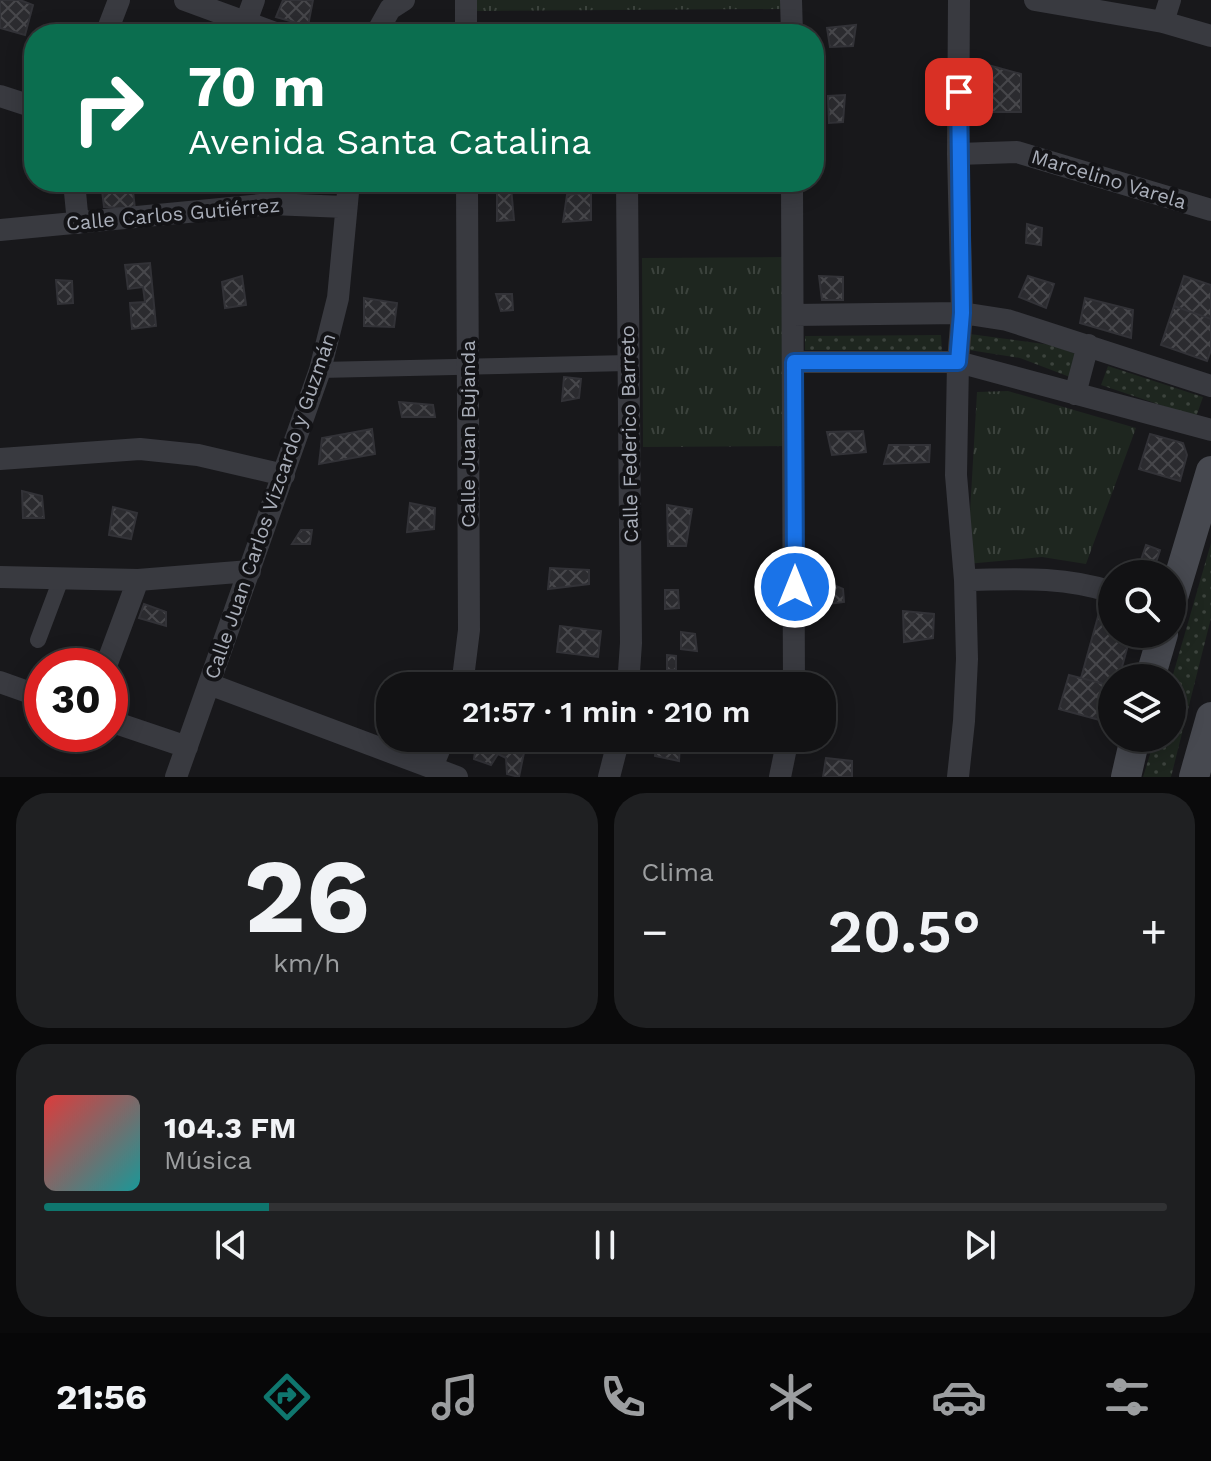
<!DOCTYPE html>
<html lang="es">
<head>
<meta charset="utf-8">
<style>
	:root { --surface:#121214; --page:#1f2022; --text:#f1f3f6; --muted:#9c9ea0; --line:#313234; --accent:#0f766e }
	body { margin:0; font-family:"Work Sans",sans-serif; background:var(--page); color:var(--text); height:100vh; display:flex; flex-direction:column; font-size:30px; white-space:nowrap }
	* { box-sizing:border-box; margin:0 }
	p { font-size:26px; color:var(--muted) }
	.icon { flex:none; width:44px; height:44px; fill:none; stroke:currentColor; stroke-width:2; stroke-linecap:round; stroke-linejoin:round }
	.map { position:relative; height:777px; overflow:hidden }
	.sheet { display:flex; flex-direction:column; gap:16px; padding:16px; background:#0a0a0b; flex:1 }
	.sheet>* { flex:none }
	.guide { position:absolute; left:24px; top:24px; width:800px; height:168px; border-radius:32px; box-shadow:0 4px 20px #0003,0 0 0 2px var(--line); background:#0b6e4f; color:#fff; overflow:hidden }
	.fabs { position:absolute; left:1098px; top:560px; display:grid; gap:16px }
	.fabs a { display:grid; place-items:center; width:88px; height:88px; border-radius:50%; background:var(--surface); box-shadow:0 4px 20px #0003,0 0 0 2px var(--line); font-size:40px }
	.speed { position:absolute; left:24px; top:648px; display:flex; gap:16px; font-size:40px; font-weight:700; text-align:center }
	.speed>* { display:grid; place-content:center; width:104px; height:104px; border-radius:50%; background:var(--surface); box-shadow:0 4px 20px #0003,0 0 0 2px var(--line); line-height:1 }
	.speed .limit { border:12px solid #d22; background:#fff; color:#111 }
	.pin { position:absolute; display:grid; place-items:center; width:68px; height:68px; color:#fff; margin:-34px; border-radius:16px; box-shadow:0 4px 12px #0006 }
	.me { position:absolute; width:88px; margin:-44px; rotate:0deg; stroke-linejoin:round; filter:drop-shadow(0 0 6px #0008) }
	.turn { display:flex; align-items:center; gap:28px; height:168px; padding:0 32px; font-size:36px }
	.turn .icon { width:104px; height:104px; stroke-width:2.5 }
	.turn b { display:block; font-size:56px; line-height:68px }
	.big { font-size:60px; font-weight:600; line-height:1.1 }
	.sheet .widget { flex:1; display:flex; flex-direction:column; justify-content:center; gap:12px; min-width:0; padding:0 28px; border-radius:32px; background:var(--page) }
	.sheet .dial { align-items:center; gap:0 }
	.dial b { font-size:104px; line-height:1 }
	.song { display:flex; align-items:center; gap:24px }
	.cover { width:96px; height:96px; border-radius:12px; background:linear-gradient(135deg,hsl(0 70% 55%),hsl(180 70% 35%)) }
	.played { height:8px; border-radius:4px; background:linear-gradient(90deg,var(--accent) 20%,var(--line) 20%) }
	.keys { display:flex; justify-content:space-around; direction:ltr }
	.heat { display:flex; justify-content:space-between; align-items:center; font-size:44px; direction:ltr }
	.sheet .tiles { flex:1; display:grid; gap:16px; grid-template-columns:1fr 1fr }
	.widget:last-child { grid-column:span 2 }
	.trip { position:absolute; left:376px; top:672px; width:460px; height:80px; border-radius:32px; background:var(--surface); box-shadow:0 4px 20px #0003,0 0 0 2px var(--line); font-weight:600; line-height:80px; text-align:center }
	.dock { display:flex; height:128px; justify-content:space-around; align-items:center; background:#070708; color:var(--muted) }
	.dock .icon { width:56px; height:56px }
	.dock .selected { color:var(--accent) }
	.dock b { font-size:36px; color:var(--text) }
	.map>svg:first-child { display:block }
	.grass { fill:url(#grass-dots) }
	.park { fill:url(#park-tufts) }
	.building { fill:url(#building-cross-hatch); stroke:#323237; stroke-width:2 }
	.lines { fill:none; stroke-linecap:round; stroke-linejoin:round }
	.pedestrian { stroke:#393a40; stroke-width:16 }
	.minor { stroke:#393a40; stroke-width:22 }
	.secondary { stroke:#474950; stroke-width:30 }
	.route-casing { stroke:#114b97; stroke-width:20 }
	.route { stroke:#1a73e8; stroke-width:14 }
	.labels { text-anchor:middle; stroke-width:8; stroke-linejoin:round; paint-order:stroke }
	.street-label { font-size:20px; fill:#aaafba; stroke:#131316 }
</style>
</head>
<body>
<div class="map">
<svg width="1211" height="777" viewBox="0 0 1211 777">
	<defs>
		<pattern id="grass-dots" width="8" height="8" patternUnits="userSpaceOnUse" patternTransform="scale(2)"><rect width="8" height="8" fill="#1e261f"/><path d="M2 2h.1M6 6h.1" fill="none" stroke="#3c433d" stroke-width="1.8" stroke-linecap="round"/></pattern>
		<pattern id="park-tufts" width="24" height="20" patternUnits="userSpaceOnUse" patternTransform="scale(2)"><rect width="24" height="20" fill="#1e261f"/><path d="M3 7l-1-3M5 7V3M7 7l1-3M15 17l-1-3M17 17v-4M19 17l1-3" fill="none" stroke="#3c433d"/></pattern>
		<pattern id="building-cross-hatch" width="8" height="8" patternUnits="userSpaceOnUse" patternTransform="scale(2)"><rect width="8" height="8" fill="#2b2b2f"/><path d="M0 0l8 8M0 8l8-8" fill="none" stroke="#47474b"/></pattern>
	</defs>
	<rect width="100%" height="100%" fill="#18181b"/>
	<!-- grass -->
	<path class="grass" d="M970,334l82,11 29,11 -6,23 -55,-21 -51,-8z
		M941,335l1,16 -137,-1v-14z
		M1108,366l95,31 -7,20 -95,-32z
		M1211,543v75l-40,159h-28l12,-39h17v-60z"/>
	<!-- park -->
	<path class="park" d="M476,0h307v9l-307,2z
		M785,257l1,189 -143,1 -1,-189z
		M1008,391l128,37 -50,136 -44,-7 -75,7 10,-172z"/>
	<!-- building -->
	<path class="building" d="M0,0h20l13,5 -8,30 -25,-7z
		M283,0h30l-5,26 -32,-9z
		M856,25l-3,21 -23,1 -3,-19z
		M988,65l33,9v38h-33z
		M845,95l-2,27 -14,1 -1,-27z
		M101,182h31l3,27 -31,-2z
		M497,187h14l3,33 -17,1z
		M591,192v28l-28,2 4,-27z
		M1027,224l15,4 -1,17 -15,-2z
		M150,263l6,63 -24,3 -2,-26 15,-1 -2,-15 -15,2 -3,-24z
		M242,276l4,29 -21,3 -3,-26z
		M819,276l24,1v23h-21z
		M1028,276l26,8 -8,24 -27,-11z
		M1184,276l27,9v34l-37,-13z
		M56,280l16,1 1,22 -15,1z
		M496,294h16l1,16 -12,1z
		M364,298l33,5 -3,24 -30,-1z
		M1085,298l48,12 -2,28 -51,-15z
		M1174,306l37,13v31l-4,11 -46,-16z
		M564,377l17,2 -2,19 -17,3z
		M399,402l34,3 2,12h-33z
		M372,429l3,25 -56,10 3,-26z
		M863,431l3,21 -34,3 -5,-23z
		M1150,434l33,9 4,12 -7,26 -41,-12z
		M889,445h41l-1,17 -45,2z
		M22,491l20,5 2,22h-21z
		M410,503l25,5 -1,21 -27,3z
		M667,505l25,4 -6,37h-18z
		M113,507l24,6 -6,26 -22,-4z
		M301,530h11l-2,14h-18z
		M1146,545l14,5 -7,22 -9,2 -7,-2z
		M550,568l39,2v14l-41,5z
		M829,583l14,6 1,13 -16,2z
		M665,590h13l1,18 -14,1z
		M144,604l22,8v14l-27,-8z
		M903,611l31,3 -1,24 -29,4z
		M1099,613l13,4v17h19l-12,44h-7v8l-31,-8z
		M560,626l41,5 -3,26 -41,-5z
		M681,632l14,2 2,17 -16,-2z
		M667,655l9,1v14h-9z
		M1069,675l43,11v19l-5,17 -48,-13z
		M477,738h39l10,5 -7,34 -12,-3 -1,-16 -8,-4 -7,11 -17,-6z
		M657,738l23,6 -1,17 -24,-5z
		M826,758l26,3v16h-29z"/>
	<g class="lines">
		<!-- pedestrian -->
		<path class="pedestrian" d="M320,370l308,-7
			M38,640l23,-61"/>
		<!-- minor -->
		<path class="minor" d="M185,0l93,34
			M466,0v34
			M791,0l1,34
			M1035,0l128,22 48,14
			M246,22l8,-22
			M1163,22l7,-22
			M106,34l13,-34
			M376,34l14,-25 14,-9
			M0,96l34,11
			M958,154l59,-2 194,58
			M74,182l4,41
			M627,182l4,461 -3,43
			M792,182l2,504
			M0,230l271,-26 74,3
			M793,315l169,-2 45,7 204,66
			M794,362h164l253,68
			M1075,394l13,-49
			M0,459l140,-10 58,6 86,20
			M0,577l138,3 112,-9
			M965,580c51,-1 98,-4 147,12
			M106,666l32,-86
			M0,682l42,15
			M209,684l248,93
			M462,686l7,-56 -2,-448
			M110,721l77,26
			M432,767l12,-29
			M176,777l144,-407 18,-72 11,-116
			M609,777l10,-39
			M780,777l8,-39
			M958,777l6,-56 3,-62 -2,-79 -9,-105 2,-113 4,-49 -4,-159 1,-154"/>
		<!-- secondary -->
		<path class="secondary" d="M1172,601l39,-130
			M1150,678l13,-44
			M1126,777l9,-39
			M1194,777l17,-60"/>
	</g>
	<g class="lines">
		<defs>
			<path id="route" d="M795,587l-1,-225h164l4,-49 -3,-221"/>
		</defs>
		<!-- route casing -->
		<use href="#route" class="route-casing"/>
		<!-- route -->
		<use href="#route" class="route"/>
	</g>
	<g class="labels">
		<!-- street labels -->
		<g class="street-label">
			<text transform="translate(1109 179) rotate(17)" y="7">Marcelino Varela</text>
			<text transform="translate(173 214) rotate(-5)" y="7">Calle Carlos Gutiérrez</text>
			<text transform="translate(468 434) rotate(-90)" y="7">Calle Juan Bujanda</text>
			<text transform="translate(629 434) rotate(-91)" y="7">Calle Federico Barreto</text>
			<text transform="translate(270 506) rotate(-71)" y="7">Calle Juan Carlos Vizcardo y Guzmán</text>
		</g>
	</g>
</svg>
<div class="fabs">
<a><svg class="icon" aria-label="search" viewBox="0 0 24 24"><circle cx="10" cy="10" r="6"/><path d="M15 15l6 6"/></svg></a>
<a><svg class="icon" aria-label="layers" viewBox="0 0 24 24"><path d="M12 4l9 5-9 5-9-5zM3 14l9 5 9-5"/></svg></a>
</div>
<div class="speed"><div class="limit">30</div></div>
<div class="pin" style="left:959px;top:92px;background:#d93025"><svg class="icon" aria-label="arrive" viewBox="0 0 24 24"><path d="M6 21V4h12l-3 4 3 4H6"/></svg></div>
<svg class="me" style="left:795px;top:587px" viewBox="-20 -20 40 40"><circle r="17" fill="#1a73e8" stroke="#fff" stroke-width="3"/><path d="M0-11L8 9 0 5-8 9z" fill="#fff"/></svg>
<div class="trip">21:57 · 1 min · 210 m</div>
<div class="guide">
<div class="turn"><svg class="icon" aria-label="right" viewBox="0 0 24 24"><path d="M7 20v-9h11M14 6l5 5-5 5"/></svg><div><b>70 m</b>Avenida Santa Catalina</div></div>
</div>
</div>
<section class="sheet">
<div class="tiles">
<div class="widget dial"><b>26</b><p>km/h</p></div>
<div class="widget"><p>Clima</p>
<div class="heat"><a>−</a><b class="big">20.5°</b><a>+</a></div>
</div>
<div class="widget">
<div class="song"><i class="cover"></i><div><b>104.3 FM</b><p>Música</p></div></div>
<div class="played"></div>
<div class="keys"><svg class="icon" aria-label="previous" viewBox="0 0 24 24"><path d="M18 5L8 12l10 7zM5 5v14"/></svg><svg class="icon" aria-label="pause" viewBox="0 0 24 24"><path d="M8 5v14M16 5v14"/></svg><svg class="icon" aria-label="next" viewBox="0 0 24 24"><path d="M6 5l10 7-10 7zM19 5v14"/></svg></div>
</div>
</div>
</section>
<nav class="dock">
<b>21:56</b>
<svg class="icon selected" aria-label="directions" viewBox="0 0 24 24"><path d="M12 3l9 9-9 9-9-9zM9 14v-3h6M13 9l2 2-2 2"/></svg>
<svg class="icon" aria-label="music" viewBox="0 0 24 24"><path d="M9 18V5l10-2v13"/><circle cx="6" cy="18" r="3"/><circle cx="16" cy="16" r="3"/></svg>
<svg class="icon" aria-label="phone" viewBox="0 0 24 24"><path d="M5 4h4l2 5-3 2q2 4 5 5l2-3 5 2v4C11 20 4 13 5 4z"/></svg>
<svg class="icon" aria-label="climate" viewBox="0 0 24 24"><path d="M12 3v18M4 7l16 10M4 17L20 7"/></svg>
<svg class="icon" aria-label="car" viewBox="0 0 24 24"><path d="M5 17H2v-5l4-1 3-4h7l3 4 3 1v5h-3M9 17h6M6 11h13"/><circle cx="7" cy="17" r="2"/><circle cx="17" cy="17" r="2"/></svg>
<svg class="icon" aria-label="filters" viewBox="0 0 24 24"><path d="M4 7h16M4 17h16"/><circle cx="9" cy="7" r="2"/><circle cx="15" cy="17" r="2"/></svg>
</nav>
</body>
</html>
